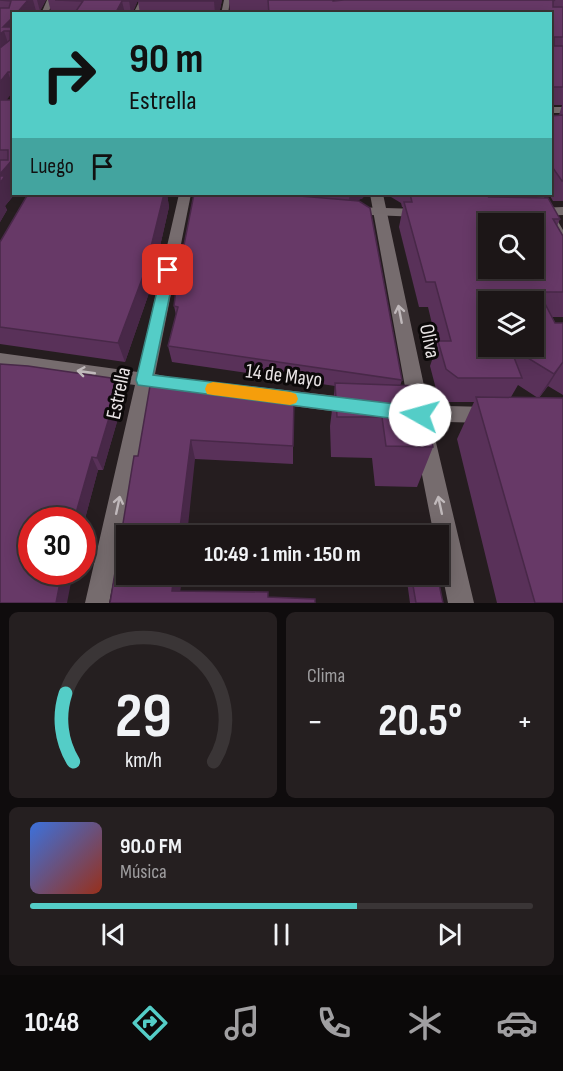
<!DOCTYPE html>
<html lang="es">
<head>
<meta charset="utf-8">
<style>
	:root { --surface:#1c1617; --page:#251f20; --text:#f1f3f6; --muted:#a09fa1; --line:#3a3536; --accent:#54cdc7 }
	body { margin:0; font-family:"Sofia Sans Condensed",sans-serif; background:var(--page); color:var(--text); height:100vh; display:flex; flex-direction:column; font-size:22px; white-space:nowrap }
	* { box-sizing:border-box; margin:0 }
	p { font-size:20px; color:var(--muted) }
	.icon { flex:none; width:33px; height:33px; fill:none; stroke:currentColor; stroke-width:2; stroke-linecap:round; stroke-linejoin:round }
	.map { position:relative; height:603px; overflow:hidden }
	.drawer { display:flex; flex-direction:column; gap:9px; padding:9px; background:#0f0c0d; flex:1 }
	.drawer>* { flex:none }
	.hud { position:absolute; left:12px; top:12px; width:540px; height:183px; border-radius:0px; box-shadow:0 3px 15px #0003,0 0 0 2px var(--line); background:#54cdc7; color:#111; overflow:hidden }
	.controls { position:absolute; left:478px; top:213px; display:grid; gap:12px }
	.controls a { display:grid; place-items:center; width:66px; height:66px; border-radius:0px; background:var(--surface); box-shadow:0 3px 15px #0003,0 0 0 2px var(--line); font-size:30px }
	.speed { position:absolute; left:18px; top:507px; display:flex; gap:12px; font-size:30px; font-weight:700; text-align:center }
	.speed>* { display:grid; place-content:center; width:78px; height:78px; border-radius:50%; background:var(--surface); box-shadow:0 3px 15px #0003,0 0 0 2px var(--line); line-height:1 }
	.speed .limit { border:9px solid #d22; background:#fff; color:#111 }
	.pin { position:absolute; display:grid; place-items:center; width:51px; height:51px; color:#fff; margin:-26px; border-radius:12px; box-shadow:0 3px 9px #0006 }
	.me { position:absolute; width:66px; margin:-33px; rotate:277deg; stroke-linejoin:round; filter:drop-shadow(0 0 4px #0008) }
	.turn { display:flex; align-items:center; gap:21px; height:126px; padding:0 18px; font-size:27px }
	.turn .icon { width:78px; height:78px; stroke-width:2.5 }
	.turn b { display:block; font-size:42px; line-height:51px }
	.then { display:flex; align-items:center; height:57px; padding:0 18px; background:#0003; gap:12px; font-size:22px }
	.big { font-size:45px; font-weight:700; line-height:1.1 }
	.drawer .card { flex:1; display:flex; flex-direction:column; justify-content:center; gap:9px; min-width:0; padding:0 21px; border-radius:9px; background:var(--page) }
	.drawer .dial { align-items:center; gap:0 }
	.dial svg { height:156px; overflow:visible; fill:none; stroke:var(--line); stroke-width:7; stroke-linecap:round; text-anchor:middle }
	.dial text { fill:var(--text); stroke:none }
	.song { display:flex; align-items:center; gap:18px }
	.cover { width:72px; height:72px; border-radius:9px; background:linear-gradient(135deg,hsl(220 70% 55%),hsl(10 70% 35%)) }
	.played { height:6px; border-radius:3px; background:linear-gradient(90deg,var(--accent) 65%,var(--line) 65%) }
	.keys { display:flex; justify-content:space-around; direction:ltr }
	.heat { display:flex; justify-content:space-between; align-items:center; font-size:33px; direction:ltr }
	.drawer .tiles { flex:1; display:grid; gap:9px; grid-template-columns:1fr 1fr }
	.card:last-child { grid-column:span 2 }
	.trip { position:absolute; left:116px; top:525px; width:333px; height:60px; border-radius:0px; background:var(--surface); box-shadow:0 3px 15px #0003,0 0 0 2px var(--line); font-weight:700; line-height:60px; text-align:center }
	.menu { display:flex; height:96px; justify-content:space-around; align-items:center; background:#0b0909; color:var(--muted) }
	.menu .icon { width:42px; height:42px }
	.menu .current { color:var(--accent) }
	.menu b { font-size:27px; color:var(--text) }
	.map>svg:first-child { display:block }
	.lines { fill:none; stroke-linecap:round; stroke-linejoin:round }
	.minor { fill:#766c6e; fill-rule:evenodd }
	.tertiary { fill:#766c6e; fill-rule:evenodd }
	.wall { fill:#593159; fill-rule:evenodd }
	.shaded-wall { fill:#482848 }
	.building { fill:#673967; stroke:#482848; stroke-width:1.5; fill-rule:evenodd }
	.oneway { stroke:#c0b9bb }
	.route { fill:#54cdc7; stroke:#378581; stroke-width:1.5 }
	.slow { fill:#f59e0b }
	.labels { text-anchor:middle; stroke-width:6; stroke-linejoin:round; paint-order:stroke }
	.street-label { font-size:21px; fill:#e8e3e4; stroke:#0c0909 }
</style>
</head>
<body>
<div class="map">
<svg width="563" height="603" viewBox="0 0 563 603">
	<rect width="100%" height="100%" fill="#251d1f"/>
	<g class="lines">
		<!-- minor -->
		<path class="minor" d="M47,0h6l-5,14h-7z
			M140,0h6l-6,14h-7z
			M224,0h6l-2,14h-7z
			M550,107h13v6h-13z
			M179,194h12l-36,180 20,4 3,5 -3,5 -6,2 -17,-2 -43,215h-24l50,-218 -135,-18v-14l138,19z
			M351,207l69,2 6,4 -6,4 -73,-3 -2,-3z
			M563,207v8l-26,1 -6,-4 6,-4z
			M223,383l131,15 6,3 3,5 -3,5 -6,3 -131,-17 -6,-2 -3,-5 3,-5z
			M407,405l81,2 6,2 3,6 -3,6 -6,2 -81,-2 -6,-2 -3,-6 3,-6z"/>
		<!-- tertiary -->
		<path class="tertiary" d="M370,194h13l46,215 -3,6 -7,2 -7,-2 -3,-6z
			M528,194h14l21,36v18l-5,-2z
			M424,425l7,3 3,6 40,169h-26l-10,-50v-17h-4l-20,-102 3,-6z"/>
	</g>
	<!-- wall -->
	<path class="wall" d="M0,0h46l-6,11 -26,3v76l-8,10 5,89 3,6 -9,11 2,4 -7,12z
		M48,0h90l-6,14h-76l-5,-2z
		M222,0l-3,14h-79l-2,-13z
		M229,0h103l1,1 7,-1h223v201h-10l-4,-7h1v-78l9,-1 3,-10h-12v-91h-320z
		M28,194h139l2,13 -19,83 -25,72 -125,-18v-102z
		M194,194h170l-1,4 -7,3 46,179 -2,6 33,61 -16,40 -42,-1 -3,-28 -41,-1 -1,-31 5,-40 -163,-24 -4,-16 8,-31 -2,-9z
		M390,194h136l-2,4 36,21 -3,7 6,10v81h-11l3,6h8v72l-15,-9 -9,12 24,205h-66l-40,-164 17,-37h-26l-11,-9 -7,-27 7,-21 -9,-38h-9l-20,-80 4,-20h-1l-1,-4 -10,-6zM518,385l20,13 -27,-1z
		M151,380l142,66v18l-98,-5 -69,115h56l-2,17 -70,12 28,-147z
		M118,388l5,13 -20,69h-5l-16,60v-10l-82,83z
		M406,574h31l6,29h-33z"/>
	<!-- shaded-wall -->
	<path class="shaded-wall" d="M28,0h5l3,11 -2,3h-18z
		M37,0h9l-6,11z
		M129,0h9l-6,14h-1z
		M217,0h5l-3,14h-4l-1,-13z
		M122,1l3,13h-10z
		M14,16v21l-4,-6 -7,-4z
		M4,31l5,15 -9,11v-23z
		M8,72l6,18 -14,19v-27z
		M14,158v29l-3,2 3,6 -9,11 2,4 -7,12v-48z
		M164,194h3l2,13 -19,83 -25,72 -7,-19z
		M350,194h14l-1,4 -15,6z
		M516,194h10l-2,5 -13,6z
		M563,362l-15,24 -10,12 16,-24z
		M118,388l5,13 -20,69 -6,-12z
		M191,440l4,19 -8,77h-8z
		M92,457l6,13 -16,60v-10h-8z
		M62,572h11l-6,31h-11z
		M174,574h8l-3,29 -7,-12z"/>
	<!-- building -->
	<path class="building" d="M0,0h28l-12,14h-2v2l-11,11h11v45h-6l-8,10v-34l10,-8v-9h-6l-4,3v-26h9l2,-7z
		M55,0h74v1h-7l-7,13h-41l9,-13z
		M139,0h78l-3,1h-76z
		M268,0h64l1,1 11,-1h211l-2,1v6h10v30h-9v9h9v41h-13v-73h-281z
		M0,100h14v58l-14,16v-14h8v-10h-8z
		M563,115v66h-1l-9,-13 -3,2v-54z
		M0,176h5l-5,7z
		M28,194h136l-19,77 -27,72 -118,-16v-85z
		M194,194h82l83,7 11,7 32,172 -234,-34 10,-39 -4,-1 3,-25z
		M410,194h85l-7,3 60,1 12,21h-7l10,17v56h-24l16,31h8v39l-9,12 -44,-27 12,31h-64l-12,-9 -8,-28h13l-16,-59h-9l-22,-80h8zM489,224h45v44h-45zM489,302h45v44h-45z
		M0,364l28,2 83,12 7,10 -21,70 -5,-1 -18,63h-42v52h30l-6,31h-56z
		M151,380l143,20 -1,46 -102,-6 -12,96h-53v38h48l-2,17 96,1v5l47,2v4h-205l24,-147h4z
		M335,383l86,3 12,61 -47,-1 -4,-29h-45z
		M476,397l87,1v205h-28z
		M411,574h26l6,29h-27z"/>
	<!-- one-way arrows -->
	<defs><path id="oneway-shaft" d="M-6 0H5M1.5-3L5.5 0L1.5 3" fill="none" stroke-width="1.6" stroke-linecap="round" stroke-linejoin="round" transform="scale(1.5)"/></defs>
	<g class="oneway">
		<use href="#oneway-shaft" transform="translate(400 314) rotate(-101)"/>
		<use href="#oneway-shaft" transform="translate(86 372) rotate(-172)"/>
		<use href="#oneway-shaft" transform="translate(118 505) rotate(-78)"/>
		<use href="#oneway-shaft" transform="translate(440 505) rotate(-102)"/>
	</g>
	<!-- route -->
	<path class="route" d="M168,265l7,5 -22,105 267,32 6,3 2,5 -2,5 -6,2 -282,-37 -2,-5 26,-110z"/>
	<!-- slow -->
	<path class="slow" d="M213,382l77,10 6,2 2,5 -2,4 -6,2 -77,-10 -6,-1 -2,-5 2,-5z"/>
	<g class="labels">
		<!-- street labels -->
		<g class="street-label">
			<text transform="translate(430 341) rotate(79)" y="7">Oliva</text>
			<text transform="translate(284 375) rotate(7)" y="7">14 de Mayo</text>
			<text transform="translate(118 393) rotate(-78)" y="7">Estrella</text>
		</g>
	</g>
</svg>
<div class="controls">
<a><svg class="icon" aria-label="search" viewBox="0 0 24 24"><circle cx="10" cy="10" r="6"/><path d="M15 15l6 6"/></svg></a>
<a><svg class="icon" aria-label="layers" viewBox="0 0 24 24"><path d="M12 4l9 5-9 5-9-5zM3 14l9 5 9-5"/></svg></a>
</div>
<div class="speed"><div class="limit">30</div></div>
<div class="pin" style="left:168px;top:270px;background:#d93025"><svg class="icon" aria-label="arrive" viewBox="0 0 24 24"><path d="M6 21V4h12l-3 4 3 4H6"/></svg></div>
<svg class="me" style="left:420px;top:415px" viewBox="-20 -20 40 40"><circle r="19" fill="#fff"/><path d="M0-13L10 11 0 6-10 11z" fill="#54cdc7"/></svg>
<div class="trip">10:49 · 1 min · 150 m</div>
<div class="hud">
<div class="turn"><svg class="icon" aria-label="right" viewBox="0 0 24 24"><path d="M7 20v-9h11M14 6l5 5-5 5"/></svg><div><b>90 m</b>Estrella</div></div>
<div class="then">Luego<svg class="icon" aria-label="arrive" viewBox="0 0 24 24"><path d="M6 21V4h12l-3 4 3 4H6"/></svg></div>
</div>
</div>
<section class="drawer">
<div class="tiles">
<div class="card dial"><svg viewBox="0 0 100 80">
<path d="M14 69A42 42 0 1 1 86 69"/>
<path d="M14 69A42 42 0 0 1 10 34" stroke="#54cdc7"/>
<text x="50" y="56" font-size="32" font-weight="700">29</text>
<text x="50" y="72" font-size="11">km/h</text>
</svg></div>
<div class="card"><p>Clima</p>
<div class="heat"><a>−</a><b class="big">20.5°</b><a>+</a></div>
</div>
<div class="card">
<div class="song"><i class="cover"></i><div><b>90.0 FM</b><p>Música</p></div></div>
<div class="played"></div>
<div class="keys"><svg class="icon" aria-label="previous" viewBox="0 0 24 24"><path d="M18 5L8 12l10 7zM5 5v14"/></svg><svg class="icon" aria-label="pause" viewBox="0 0 24 24"><path d="M8 5v14M16 5v14"/></svg><svg class="icon" aria-label="next" viewBox="0 0 24 24"><path d="M6 5l10 7-10 7zM19 5v14"/></svg></div>
</div>
</div>
</section>
<nav class="menu">
<b>10:48</b>
<svg class="icon current" aria-label="directions" viewBox="0 0 24 24"><path d="M12 3l9 9-9 9-9-9zM9 14v-3h6M13 9l2 2-2 2"/></svg>
<svg class="icon" aria-label="music" viewBox="0 0 24 24"><path d="M9 18V5l10-2v13"/><circle cx="6" cy="18" r="3"/><circle cx="16" cy="16" r="3"/></svg>
<svg class="icon" aria-label="phone" viewBox="0 0 24 24"><path d="M5 4h4l2 5-3 2q2 4 5 5l2-3 5 2v4C11 20 4 13 5 4z"/></svg>
<svg class="icon" aria-label="climate" viewBox="0 0 24 24"><path d="M12 3v18M4 7l16 10M4 17L20 7"/></svg>
<svg class="icon" aria-label="car" viewBox="0 0 24 24"><path d="M5 17H2v-5l4-1 3-4h7l3 4 3 1v5h-3M9 17h6M6 11h13"/><circle cx="7" cy="17" r="2"/><circle cx="17" cy="17" r="2"/></svg>
</nav>
</body>
</html>
